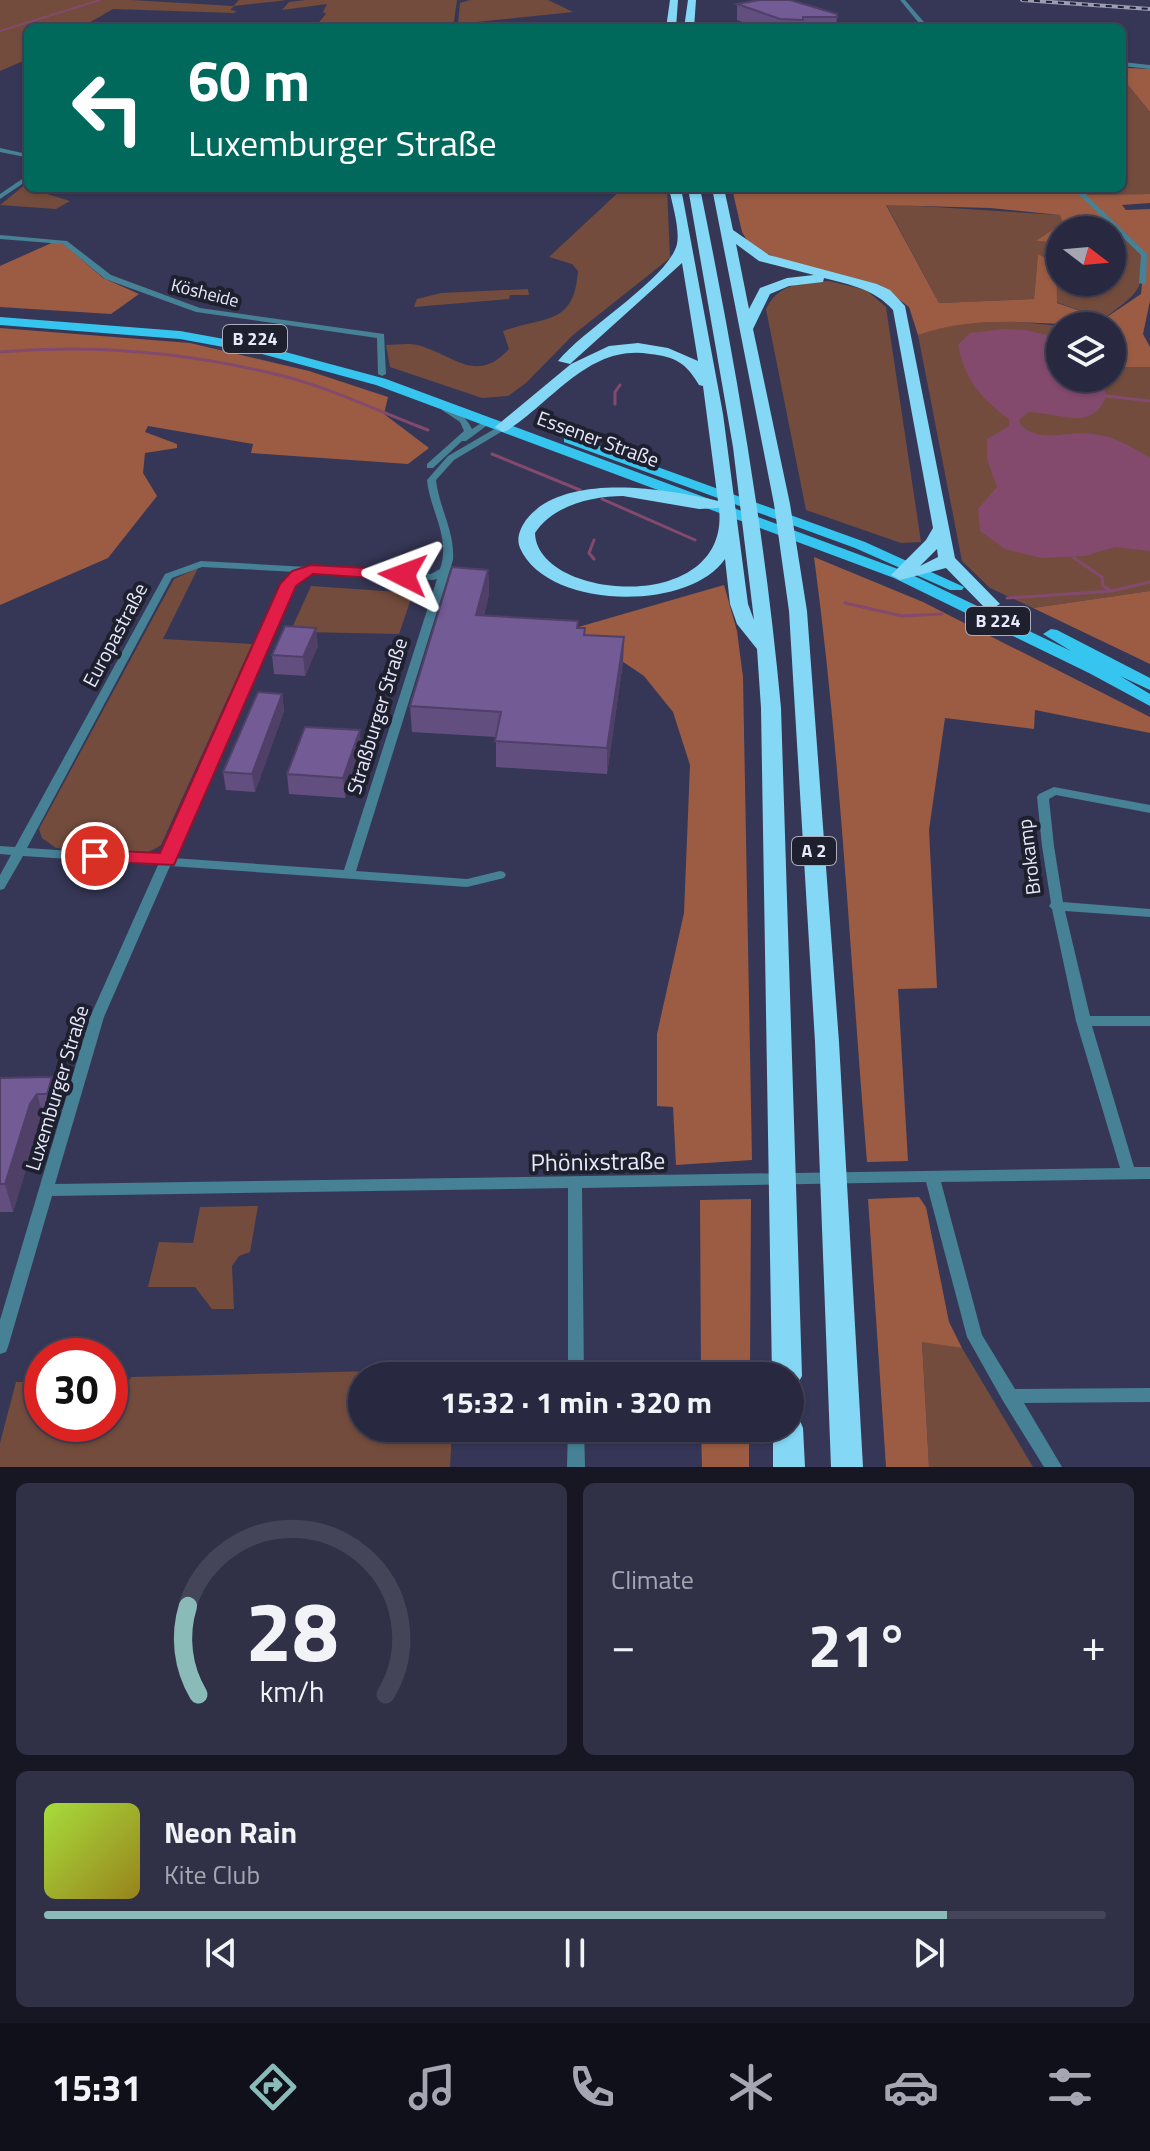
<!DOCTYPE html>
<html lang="en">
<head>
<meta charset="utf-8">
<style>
	:root { --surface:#282940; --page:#303147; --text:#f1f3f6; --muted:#a5a6b1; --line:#444559; --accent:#8bbbb9 }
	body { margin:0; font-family:"Titillium Web",sans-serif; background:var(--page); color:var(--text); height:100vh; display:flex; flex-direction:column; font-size:30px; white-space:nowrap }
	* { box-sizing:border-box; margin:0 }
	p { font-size:26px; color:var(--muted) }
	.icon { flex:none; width:44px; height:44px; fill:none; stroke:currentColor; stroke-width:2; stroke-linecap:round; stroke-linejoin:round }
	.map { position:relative; height:1467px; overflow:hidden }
	.details { display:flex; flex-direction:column; gap:16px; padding:16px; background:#161723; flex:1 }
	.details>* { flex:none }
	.guide { position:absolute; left:24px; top:24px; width:1102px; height:168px; border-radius:12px; box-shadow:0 2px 6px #0004,0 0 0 2px var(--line); background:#00695c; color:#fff; overflow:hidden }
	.needle { width:52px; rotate:106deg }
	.fabs { position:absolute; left:1046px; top:216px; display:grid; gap:16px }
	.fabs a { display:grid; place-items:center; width:80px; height:80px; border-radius:50%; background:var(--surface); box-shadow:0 2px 6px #0004,0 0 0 2px var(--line); font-size:40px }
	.speed { position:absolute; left:24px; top:1338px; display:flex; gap:16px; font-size:40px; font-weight:700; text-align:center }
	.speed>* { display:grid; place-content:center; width:104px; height:104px; border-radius:50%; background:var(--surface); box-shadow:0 2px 6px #0004,0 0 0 2px var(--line); line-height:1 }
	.speed .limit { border:12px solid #d22; background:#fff; color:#111 }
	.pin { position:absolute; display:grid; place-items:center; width:68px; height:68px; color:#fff; margin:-34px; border:4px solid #fff; border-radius:50%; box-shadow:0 2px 8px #0007 }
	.me { position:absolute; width:88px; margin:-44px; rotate:273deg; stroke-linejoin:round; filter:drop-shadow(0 0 6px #0008) }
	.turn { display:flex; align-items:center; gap:28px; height:168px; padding:0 32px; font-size:36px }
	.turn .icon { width:104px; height:104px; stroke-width:2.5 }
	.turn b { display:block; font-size:56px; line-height:68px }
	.big { font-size:60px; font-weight:700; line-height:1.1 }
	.details .card { flex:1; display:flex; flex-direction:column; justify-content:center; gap:12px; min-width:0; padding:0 28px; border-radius:12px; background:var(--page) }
	.details .dial { align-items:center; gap:0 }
	.dial svg { height:208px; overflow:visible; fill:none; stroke:var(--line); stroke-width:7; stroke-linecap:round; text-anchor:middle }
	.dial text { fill:var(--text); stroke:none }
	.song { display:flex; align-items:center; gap:24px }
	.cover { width:96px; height:96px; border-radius:12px; background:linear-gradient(135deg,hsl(80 70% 55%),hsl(50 70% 35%)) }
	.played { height:8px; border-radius:4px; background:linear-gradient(90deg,var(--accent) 85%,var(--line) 85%) }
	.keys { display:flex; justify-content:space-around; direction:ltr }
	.heat { display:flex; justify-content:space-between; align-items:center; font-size:44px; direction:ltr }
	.details .tiles { flex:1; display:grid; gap:16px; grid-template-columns:1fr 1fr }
	.card:last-child { grid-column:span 2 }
	.trip { position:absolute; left:348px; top:1362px; width:456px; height:80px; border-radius:40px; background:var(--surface); box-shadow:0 2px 6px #0004,0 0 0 2px var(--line); font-weight:700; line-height:80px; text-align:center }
	.tabs { display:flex; height:128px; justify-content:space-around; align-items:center; background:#10101a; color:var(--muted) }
	.tabs .icon { width:56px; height:56px }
	.tabs .active { color:var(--accent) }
	.tabs b { font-size:36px; color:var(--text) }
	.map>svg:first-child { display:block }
	.green { fill:#734c3d }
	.forest { fill:#9b5c43; fill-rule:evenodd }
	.water { fill:#834a6e }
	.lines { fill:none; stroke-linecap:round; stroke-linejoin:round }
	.stream-far1 { stroke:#834a6e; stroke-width:2 }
	.stream { stroke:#834a6e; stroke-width:3 }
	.minor { fill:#468195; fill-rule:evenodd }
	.primary { fill:#36c5ee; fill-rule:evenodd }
	.motorway { fill:#84d8f5; fill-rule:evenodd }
	.rail-casing { stroke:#9c9db5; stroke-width:4 }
	.rail { stroke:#1f202e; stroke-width:2; stroke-dasharray:6; stroke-linecap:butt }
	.wall { fill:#634e80 }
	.shaded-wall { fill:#504068 }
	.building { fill:#735b95; stroke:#504068; stroke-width:2 }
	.route { fill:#e11d48; stroke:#92132f; stroke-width:2 }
	.labels { text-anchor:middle; stroke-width:8; stroke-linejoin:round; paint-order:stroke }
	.far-street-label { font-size:18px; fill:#e7e8fc; stroke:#1f202e }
	.shield { fill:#1f202e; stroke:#abacbe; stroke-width:2 }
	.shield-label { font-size:18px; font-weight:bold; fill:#e7e8fc }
	.street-label { font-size:20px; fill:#e7e8fc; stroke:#1f202e }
	.near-street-label { font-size:24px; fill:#e7e8fc; stroke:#1f202e }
</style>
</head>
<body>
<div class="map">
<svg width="1150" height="1467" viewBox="0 0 1150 1467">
	<rect width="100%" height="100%" fill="#363756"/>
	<!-- green -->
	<path class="green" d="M0,0h131l102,6 6,-6h48l-53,6 -4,4 6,1 -2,2 -121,-4 -33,19h-52v31l-28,12z
		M306,0h151l-3,21 -7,7h-113l-19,-1 11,-13 -3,-2 4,-8 -45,6 7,-8z
		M470,0h78l25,12 -115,12 2,-21z
		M1128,85l22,27v82l-63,1 -1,-7h36v-98z
		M26,184l2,4 42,13 -14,8 -56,-4z
		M623,188h44l3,70 -97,77 -47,48 -18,13 -26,2 -92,-31 -4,-22c9,0 22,-2 31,0 34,8 59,41 92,4l-6,-18c42,-15 71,-5 75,-60l-6,-7 -23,-7z
		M886,204l174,11 4,8 -26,18 22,2v39h52v-52h-37l8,-9 30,2 32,32c-3,41 -11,39 -41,64l-48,-17v-38l-18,-9 -4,44 -95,4z
		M829,281l37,9 20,17 35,235 -20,1 -95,-33 -40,-201c13,-26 36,-27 63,-28z
		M528,289l1,6h-19l-1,4 -95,8 3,-8 24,-6z
		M988,319l73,7 -1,52h52v-35l12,24h26v224l-117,17 -43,-20 -28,-27 -44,-226 27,-10z
		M198,568l-35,71 89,5 -91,201c-25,19 -74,5 -105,3l-14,-10 -3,-9 135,-250z
		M311,586l102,7 -14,41 -97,-2 -10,-4z
		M258,1206l-8,46 -11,4 -7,10 2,43h-22l-17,-22h-47l11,-45 34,1 7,-36z
		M922,1341l40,7 71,119h-104z
		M455,1369v7h-93v52h90l-2,39h-450v-24l16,-61h26v42h68v-43h19l2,-4z"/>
	<!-- forest -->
	<path class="forest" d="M1127,68l23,1v43l-22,-27 -6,5v-20z
		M732,188h354l1,7 63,-1v9l-28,2 4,5 24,-1v92l-7,33 7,13v20h-26l-12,-24v-17c-67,0 -129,-14 -194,9l-9,-28 -29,-22 -88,-21 -41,-17 -9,-15zM886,205l104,3 70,7 3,8 -27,18 24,2v-13h15l8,-9 30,2 32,32 -4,39 -37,25 -47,-16 -1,-39 -18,-10 -4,45 -95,4z
		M56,241l9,4 38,33 36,16 -28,20 -111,-7v-41z
		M0,328l190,15 119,28 79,26 -4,17 45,34 -21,16 -157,-11 2,-9 -105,-18 -3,6 32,12v4l-32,5 -2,20 14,23 -49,62 -108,47z
		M814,557l109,45 227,115v16l-115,-23 -1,19 -89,-11 -16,112 8,158 -39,1 10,172 -41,1c-17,-202 -26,-404 -53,-605z
		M724,585l13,46 6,46 9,483 -76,5 -3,-58 -16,-1v-72l27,-121 6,-148 -17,-53 -29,-36 -49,-33 -27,-13z
		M1150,591v73l-117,-56z
		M919,1197l7,10 23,115 13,26 -40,-6 7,125h-43l-18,-268z
		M751,1199l-1,177h-49l-1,-176z
		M701,1428h48v39h-47z"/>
	<!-- water -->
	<path class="water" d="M1004,329l22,1 34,8v40h42l4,18c-13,37 -49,16 -77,16l-10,8 2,6c24,18 45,4 72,8 21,2 39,13 57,24v93l-35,-4 -30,9 -43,2 -37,-9 -25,-18 -2,-22 19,-22 -10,-28v-20l22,-13v-7c-29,-21 -43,-38 -51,-74l12,-12z"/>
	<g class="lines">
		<!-- stream-far1 -->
		<path class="stream-far1" d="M0,31l100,-31"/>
		<!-- stream -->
		<path class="stream" d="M0,352c93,-8 189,1 279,23 50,12 101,37 149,55
			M1106,396l44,5
			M615,404v-12l5,-7
			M492,454l88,36
			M602,499l93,41
			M594,540l-5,13 5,6
			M1074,558l28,19 1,9 9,5 38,-9
			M1007,598l105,-7
			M845,603l57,13 40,-2"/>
		<!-- minor -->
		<path class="minor" d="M900,0h5l24,28h-6z
			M1122,62l28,3v4l-28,-3z
			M0,148l27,6 1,1 -3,2 -25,-5z
			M28,175v5l-28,19v-5z
			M1072,188h7l68,66 -1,31 -7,-2 2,-28z
			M0,235l67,6 44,34 89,33 184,26 2,40 -4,2 -4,-2 -1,-36 -181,-26 -91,-33 -42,-35 -63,-5z
			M442,406c12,0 25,12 30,23l17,-11 4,3 -27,20h-4l-29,27h-6v-4l37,-33 -4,-9 -18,-12z
			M503,424l3,1v4l-52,31 -18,20c3,28 19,51 17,80l-97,311 111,8 33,-8 4,1 2,3 -2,3 -37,9 -297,-21 -66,151 -49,167 1065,-16 -44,-147 -24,-112 -3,-3 2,-3 -9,-57 -5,-49 2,-3 15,-7 96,18v8l-94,-18 -7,4 5,47 9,56 87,7v8l-85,-6 25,105h60v10h-58l42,141h16v12l-209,3 41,153 33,54 135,-1v14l-126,1 38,64h-18l-41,-66 -36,-64 -41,-155 -344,6 2,188h-16v-188l-516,8 -44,151 -2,5 -6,2v-34l90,-303 68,-152 -135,-9 -19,33 -4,1v-15l11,-20 -11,-1v-8l15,1 150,-273 36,-13 230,13 9,-5c11,-32 -10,-58 -13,-89l21,-24zM202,567l94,5 -13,12 -122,273 -134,-9 145,-270zM312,573l121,7 4,-1 -93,291 -171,-12 119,-273 8,-8z
			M568,1428h16l1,39h-18z"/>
		<!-- primary -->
		<path class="primary" d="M0,317l180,14 83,15 123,33 520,193 165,79 -28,-17 8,-5 6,1 93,48v12l-30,-14 30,18v12l-61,-33 -195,-95 -518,-193 -114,-31 -82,-15 -180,-14z
			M569,435l296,107 99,45 -2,3h-12l-95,-42 -291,-106v-6z"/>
		<!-- motorway -->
		<path class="motorway" d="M670,0h8l-2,28h-10z
			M688,0h8l-2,28h-10z
			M669,188h12l42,226 25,190 6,16 -21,-173 -45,-259h12c35,172 65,345 81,520l21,668 -5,9 -7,3v-12h-18l-11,-668 -4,-59 -20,-25 -7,-20 -5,-45c-36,53 -178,51 -205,-11 -4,-10 0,-19 6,-28 38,-49 141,-31 192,-19l-15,-115 -4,-1c-13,-22 -23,-28 -49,-31 -60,-10 -96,46 -142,76l-5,2 -8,-5 76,-63 38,-18 29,-3 30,5 30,13 -16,-98 -112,101 -12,-3c27,-33 111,-83 119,-117 3,-16 -5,-40 -8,-56zM623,496l76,13 20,-1c12,108 -182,93 -184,25 18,-28 58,-37 88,-37z
			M712,188h12l9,42 36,25 108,29 13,6 15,16 50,252 45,46 -9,5 -6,-1 -39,-40 -46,12 -9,-5 35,-35 7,-12 -40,-218c-19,-21 -42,-25 -69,-32l-1,4 -34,4 -19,8 -17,35 37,175 17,107 32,431 24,425h-32l-16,-425 -26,-431 -15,-107zM736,244l23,17 55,14 -27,3 -27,10 -11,21zM937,549l1,8 -18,9z
			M790,1415l9,3 4,10 2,39h-32v-39h17z"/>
		<defs>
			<path id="rail" d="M1022,0l128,9"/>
		</defs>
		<!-- rail casing -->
		<use href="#rail" class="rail-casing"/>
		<!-- rail -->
		<use href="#rail" class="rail"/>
	</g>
	<!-- wall -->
	<path class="wall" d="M737,4l100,10 -1,14h-76l-23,-8z
		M488,570l1,24 -5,21 101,13v7l39,2 -1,25 -16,112 -111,-7v-30l-84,-5 -2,-26z
		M318,646l-13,30 -31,-2 -2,-19z
		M282,694l2,17 -29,81 -29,-2 -3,-18z
		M361,750l-16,48 -56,-4 -2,-20z
		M52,1077l7,28 -5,17h-9l-8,10 -24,80h-13v-134z"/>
	<!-- shaded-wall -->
	<path class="shaded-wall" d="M488,570l1,24 -12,46 -1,-25z
		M316,628l2,18 -13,30 -2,-19z
		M624,637l-1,25 -16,112v-26z
		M282,694l2,17 -29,81 -3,-18z
		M360,730l1,20 -16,48 -2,-20z
		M52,1077l7,28 -5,17 -7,-28z
		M37,1094l8,28 -8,10 -24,80 -8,-28 25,-80z"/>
	<!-- building -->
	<path class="building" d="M760,0h30l47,14v3h-34v3l-23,-1 -43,-15z
		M452,567l36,3 -12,45 102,6 -1,7h8l-1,7 40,2 -17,111 -112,-7 6,-29 -91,-6z
		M285,626l31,2 -13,29 -31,-2z
		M258,692l24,2 -30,80 -29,-2z
		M305,727l55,3 -17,48 -56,-4z
		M52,1077l-5,17h-10l-7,10 -25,80h-5v-106z"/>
	<!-- route -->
	<path class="route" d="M311,565l92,5 8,5 -8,5 -90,-6 -17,12 -122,279 -86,-4 -3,-5 3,-4 7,-2 65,3 120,-269 12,-13z"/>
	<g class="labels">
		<!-- far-street labels -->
		<g class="far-street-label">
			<text transform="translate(205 293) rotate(14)" y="6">Kösheide</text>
		</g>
		<!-- shield labels -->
		<g class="shield">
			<rect x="223" y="325" width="64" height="28" rx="6"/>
			<rect x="966" y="607" width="64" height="28" rx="6"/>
			<rect x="792" y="837" width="44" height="28" rx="6"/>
		</g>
		<g class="shield-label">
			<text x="255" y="345">B 224</text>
			<text x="998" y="627">B 224</text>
			<text x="814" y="857">A 2</text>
		</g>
		<!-- street labels -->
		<g class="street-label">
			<text transform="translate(598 439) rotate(20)" y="7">Essener Straße</text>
			<text transform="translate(115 635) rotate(-62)" y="7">Europastraße</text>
			<text transform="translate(377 716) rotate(-73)" y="7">Straßburger Straße</text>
			<text transform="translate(1029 857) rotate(-97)" y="7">Brokamp</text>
			<text transform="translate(57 1088) rotate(-73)" y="7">Luxemburger Straße</text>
		</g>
		<!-- near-street labels -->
		<g class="near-street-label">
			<text transform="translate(598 1162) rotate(-1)" y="8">Phönixstraße</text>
		</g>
	</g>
</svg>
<div class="fabs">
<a><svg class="needle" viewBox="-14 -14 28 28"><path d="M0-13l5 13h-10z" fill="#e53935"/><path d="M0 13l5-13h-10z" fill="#a5a6b1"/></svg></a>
<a><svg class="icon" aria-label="layers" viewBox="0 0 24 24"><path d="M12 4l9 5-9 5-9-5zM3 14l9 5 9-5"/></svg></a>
</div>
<div class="speed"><div class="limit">30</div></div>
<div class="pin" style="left:95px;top:856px;background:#d93025"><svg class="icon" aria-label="arrive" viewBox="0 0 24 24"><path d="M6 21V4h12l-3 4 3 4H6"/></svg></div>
<svg class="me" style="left:403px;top:575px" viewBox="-20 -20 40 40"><path d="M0-17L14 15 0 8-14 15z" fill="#e11d48" stroke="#fff" stroke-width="4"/></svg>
<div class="trip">15:32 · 1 min · 320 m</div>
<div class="guide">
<div class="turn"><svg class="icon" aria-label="left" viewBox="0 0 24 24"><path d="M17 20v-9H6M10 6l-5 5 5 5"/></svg><div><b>60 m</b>Luxemburger Straße</div></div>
</div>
</div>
<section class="details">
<div class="tiles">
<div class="card dial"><svg viewBox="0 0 100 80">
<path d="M14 69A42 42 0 1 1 86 69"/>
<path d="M14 69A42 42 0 0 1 10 35" stroke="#8bbbb9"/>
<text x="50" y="56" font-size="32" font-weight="700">28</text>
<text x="50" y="72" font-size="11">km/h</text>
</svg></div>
<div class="card"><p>Climate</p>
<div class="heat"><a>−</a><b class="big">21°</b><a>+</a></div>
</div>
<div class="card">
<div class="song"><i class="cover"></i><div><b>Neon Rain</b><p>Kite Club</p></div></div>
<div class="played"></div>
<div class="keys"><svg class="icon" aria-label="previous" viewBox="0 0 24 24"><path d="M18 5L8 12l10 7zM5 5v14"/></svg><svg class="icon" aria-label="pause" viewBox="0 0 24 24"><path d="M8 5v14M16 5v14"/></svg><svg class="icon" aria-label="next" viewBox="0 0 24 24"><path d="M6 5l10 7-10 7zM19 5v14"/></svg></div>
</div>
</div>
</section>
<nav class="tabs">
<b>15:31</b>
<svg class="icon active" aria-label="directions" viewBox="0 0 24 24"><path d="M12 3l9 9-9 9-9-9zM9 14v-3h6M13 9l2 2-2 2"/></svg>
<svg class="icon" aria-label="music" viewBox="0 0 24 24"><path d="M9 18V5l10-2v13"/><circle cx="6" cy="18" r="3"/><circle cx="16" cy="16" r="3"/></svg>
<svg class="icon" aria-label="phone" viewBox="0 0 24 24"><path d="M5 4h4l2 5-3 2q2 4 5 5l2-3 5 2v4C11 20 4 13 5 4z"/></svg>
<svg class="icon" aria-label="climate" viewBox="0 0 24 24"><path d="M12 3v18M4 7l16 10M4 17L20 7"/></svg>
<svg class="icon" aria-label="car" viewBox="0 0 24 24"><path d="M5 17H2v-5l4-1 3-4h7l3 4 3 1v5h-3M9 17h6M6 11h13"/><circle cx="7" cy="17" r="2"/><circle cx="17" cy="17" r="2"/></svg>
<svg class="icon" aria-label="filters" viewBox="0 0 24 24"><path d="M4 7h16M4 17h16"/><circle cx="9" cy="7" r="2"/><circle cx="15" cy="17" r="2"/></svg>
</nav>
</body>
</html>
